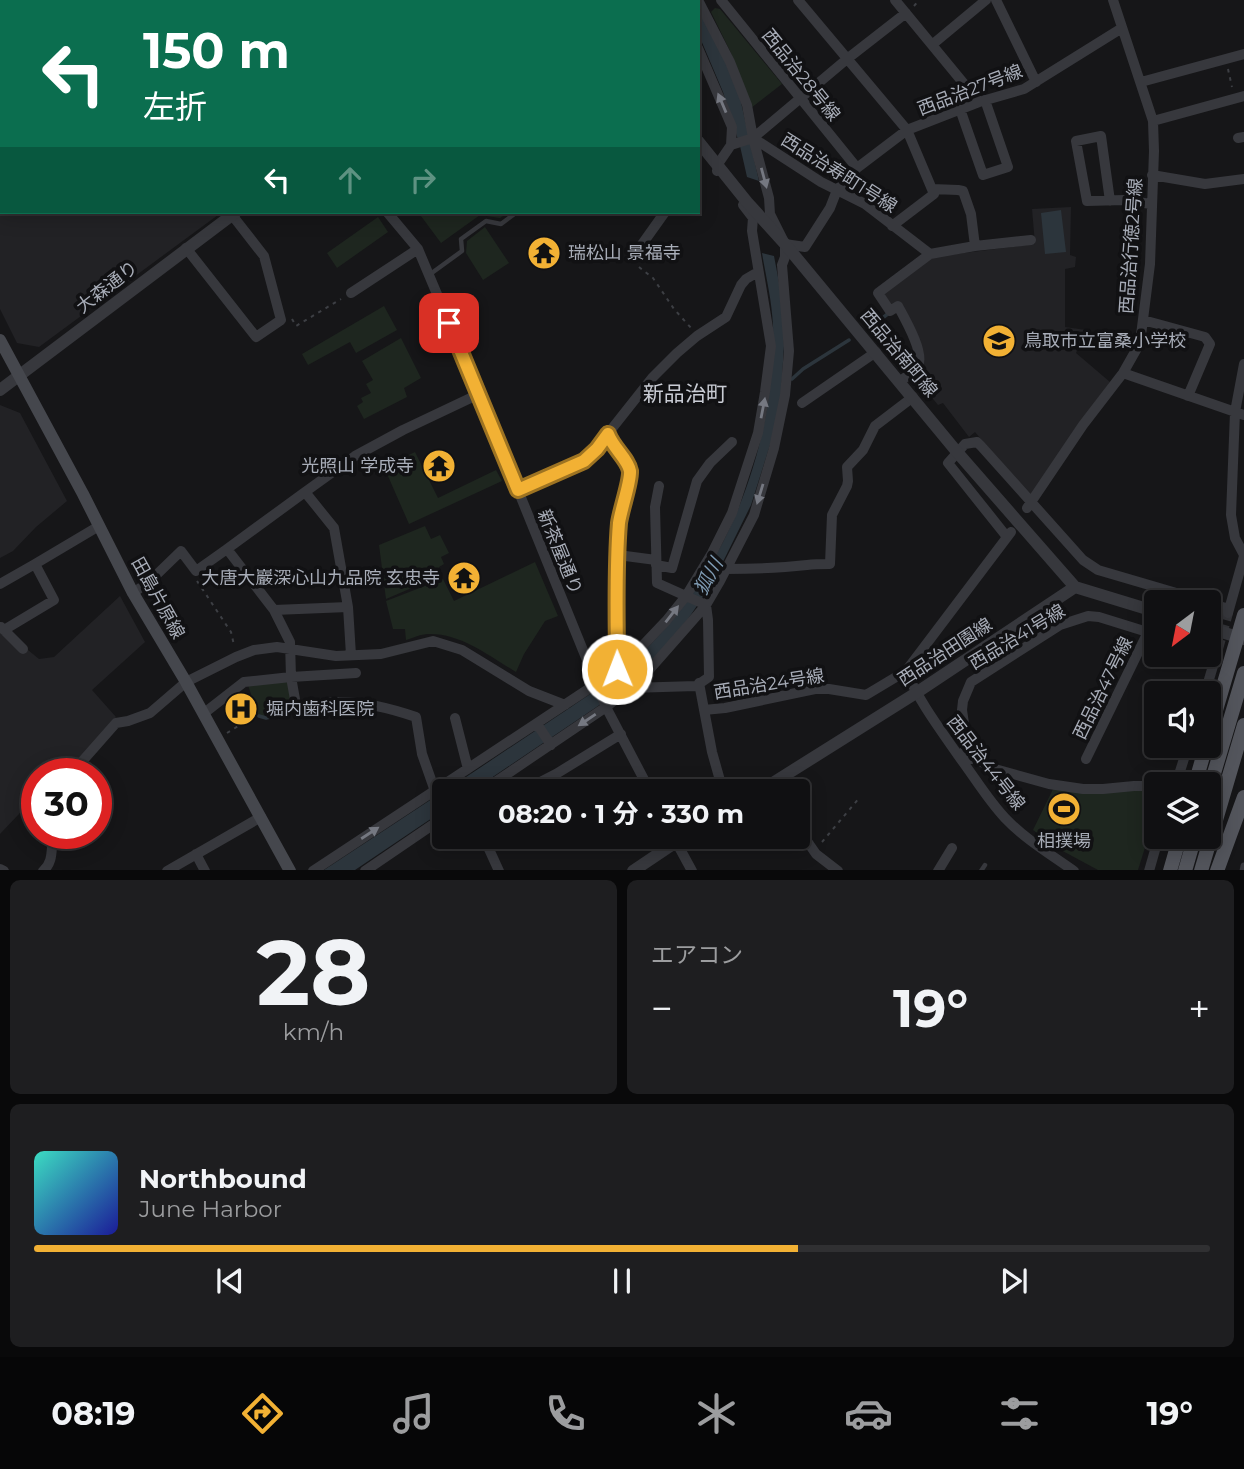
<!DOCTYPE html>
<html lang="ja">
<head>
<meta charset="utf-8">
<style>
	:root { --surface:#101012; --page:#1e1e20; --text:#f1f3f6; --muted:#9c9d9f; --line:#303032; --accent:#f2b134 }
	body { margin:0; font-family:Montserrat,"Noto Sans JP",sans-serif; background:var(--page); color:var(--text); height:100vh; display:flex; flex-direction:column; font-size:26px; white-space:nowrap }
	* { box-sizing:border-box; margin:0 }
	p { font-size:23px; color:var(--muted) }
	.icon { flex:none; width:38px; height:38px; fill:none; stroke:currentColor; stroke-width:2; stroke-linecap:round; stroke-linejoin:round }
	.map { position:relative; height:870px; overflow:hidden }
	.drawer { display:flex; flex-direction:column; gap:10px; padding:10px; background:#09090a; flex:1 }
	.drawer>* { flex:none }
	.guide { position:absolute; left:0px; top:0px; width:700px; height:214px; box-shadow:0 4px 18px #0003,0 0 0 2px var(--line); background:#0b6e4f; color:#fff; overflow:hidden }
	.needle { width:46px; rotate:212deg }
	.controls { position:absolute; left:1144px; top:590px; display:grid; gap:14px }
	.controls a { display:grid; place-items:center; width:77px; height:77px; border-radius:7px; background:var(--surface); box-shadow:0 4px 18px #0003,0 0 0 2px var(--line); font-size:35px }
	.speed { position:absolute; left:21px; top:758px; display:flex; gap:14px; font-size:35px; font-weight:700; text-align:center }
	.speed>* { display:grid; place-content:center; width:91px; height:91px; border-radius:50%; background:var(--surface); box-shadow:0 4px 18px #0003,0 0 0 2px var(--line); line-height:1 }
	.speed .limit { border:10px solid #d22; background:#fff; color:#111 }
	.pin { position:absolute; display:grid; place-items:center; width:60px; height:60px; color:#fff; margin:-30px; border-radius:14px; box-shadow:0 4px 10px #0006 }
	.me { position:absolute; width:77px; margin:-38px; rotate:359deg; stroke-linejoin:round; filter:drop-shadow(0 0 5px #0008) }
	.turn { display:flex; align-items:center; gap:24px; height:147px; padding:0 28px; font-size:32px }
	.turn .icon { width:91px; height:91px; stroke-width:2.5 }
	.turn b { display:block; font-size:49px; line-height:60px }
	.lanes { display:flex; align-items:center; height:66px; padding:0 28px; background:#0003; justify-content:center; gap:35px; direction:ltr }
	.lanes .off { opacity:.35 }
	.big { font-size:52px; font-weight:700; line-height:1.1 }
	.drawer .widget { flex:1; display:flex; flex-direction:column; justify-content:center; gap:10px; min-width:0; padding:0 24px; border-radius:10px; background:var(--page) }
	.drawer .dial { align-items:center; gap:0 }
	.dial b { font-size:91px; line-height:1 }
	.song { display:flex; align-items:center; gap:21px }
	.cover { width:84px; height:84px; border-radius:10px; background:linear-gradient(135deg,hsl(170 70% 55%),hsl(240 70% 35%)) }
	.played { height:7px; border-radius:4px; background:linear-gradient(90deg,var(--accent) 65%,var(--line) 65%) }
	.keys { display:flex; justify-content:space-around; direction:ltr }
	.heat { display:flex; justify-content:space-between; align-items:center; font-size:38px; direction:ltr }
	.drawer .tiles { flex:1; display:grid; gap:10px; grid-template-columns:1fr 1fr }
	.widget:last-child { grid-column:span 2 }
	.trip { position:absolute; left:432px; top:779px; width:378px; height:70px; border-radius:7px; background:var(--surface); box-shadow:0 4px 18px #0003,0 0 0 2px var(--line); font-weight:700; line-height:70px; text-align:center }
	.dock { display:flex; height:112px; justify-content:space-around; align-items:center; background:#060607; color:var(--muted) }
	.dock .icon { width:49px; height:49px }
	.dock .active { color:var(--accent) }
	.dock b { font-size:32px; color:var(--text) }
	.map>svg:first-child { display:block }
	.built { fill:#222225 }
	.green { fill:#1e261f }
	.water { fill:#2c353c }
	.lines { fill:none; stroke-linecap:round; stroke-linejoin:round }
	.stream { stroke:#2c353c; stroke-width:3.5 }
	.minor-tunnel { stroke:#333438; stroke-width:10; stroke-dasharray:10 5; stroke-linecap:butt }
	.path { stroke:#3d3f44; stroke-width:2; stroke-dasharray:3.5 5; stroke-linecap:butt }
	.service { stroke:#37383d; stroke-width:4.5 }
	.pedestrian { stroke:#37383d; stroke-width:7 }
	.minor { stroke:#37383d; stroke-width:10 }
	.tertiary { stroke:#37383d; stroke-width:12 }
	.secondary { stroke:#45474d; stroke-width:12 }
	.primary { stroke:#53555c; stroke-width:14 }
	.oneway { fill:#757881 }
	.route-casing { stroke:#9d7322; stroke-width:18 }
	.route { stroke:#f2b134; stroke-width:12 }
	.labels { text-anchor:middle; stroke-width:7; stroke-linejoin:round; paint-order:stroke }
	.street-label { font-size:18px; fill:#a8adb8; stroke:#111113 }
	.poi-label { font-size:18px; fill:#a8adb8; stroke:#111113; text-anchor:start }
	.water-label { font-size:19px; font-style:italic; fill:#7f9bb3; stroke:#111113 }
	.quarter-label { font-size:21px; fill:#c9ccd4; stroke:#111113 }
</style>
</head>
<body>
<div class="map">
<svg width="1244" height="871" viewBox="0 0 1244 871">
	<rect width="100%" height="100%" fill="#161618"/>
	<!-- built -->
	<path class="built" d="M2,120v92h220l-183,135 -22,-4 -17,-34v-188z
		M1071,207l-1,48 6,2 -1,10 -10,2v58l21,3 -10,23 34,29 -80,115 -55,-65 -6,5 -26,-34 -5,2 -22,-27 6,-6v-14l-9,-29 -21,-21 -9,-16 49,-35 103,-13 -3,-35z
		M0,405l20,8 47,88 -31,26 -23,24 -13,7z
		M120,596l25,46 -53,48 24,27 -48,56 -31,1v21l-37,39v-203l21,20 7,-1 11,9 15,-2z"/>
	<!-- green -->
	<path class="green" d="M715,8l5,1 62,75 -31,24 -20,-55 -20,-41z
		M418,212h91l-9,6 -20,-3 -39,28z
		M378,217l10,15 -51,36 -10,-15z
		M485,227l24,36 -26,17 -17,-27 1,-12z
		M384,306l13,24 -41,23 -6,-11 -42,23 -6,-11z
		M401,338l20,40 -17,10 3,9 -43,22 -7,-13 6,-4 -2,-4 10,-5 -5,-9 7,-4 -11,-19z
		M415,452l23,46 58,-28 6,11 -93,43 -25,-57z
		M425,526l6,13 9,-4 9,18 -8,4 3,7 -5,3 3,8 -56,24 -7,-54z
		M535,562l23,54 -13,5 -21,33 -8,18c-27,-16 -55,-39 -88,-38 -7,0 -15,4 -22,6l-1,-11h-12l-7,-28 57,-22 11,22z
		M288,682l2,1 3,28 -27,6 -8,-2 -10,-30z
		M1054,787l103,2v20l-19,61h-40l-39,-21 -26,-19z"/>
	<!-- water -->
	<path class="water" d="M698,8l22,41 20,49 19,83 -12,-4 -7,-31 -17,-54 -25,-59z
		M1061,210l5,42 -21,2 -4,-41z
		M762,253l12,3 7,37 3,52 -3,50 -5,31 -25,79 -38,77 -25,37 -32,38 -22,21 -36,28 -126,85h-27c35,-23 70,-47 105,-70 25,-17 51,-33 74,-52 97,-81 152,-218 149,-343 -1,-25 -7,-49 -11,-73z
		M444,791v19l-89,60h-31z"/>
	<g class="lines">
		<!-- stream -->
		<path class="stream" d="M872,326l17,-13
			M792,379l11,-10 46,-29
			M259,716l7,2 27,-6"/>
		<!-- minor-tunnel -->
		<path class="minor-tunnel" d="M1218,649l10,-36"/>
		<!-- path -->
		<path class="path" d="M914,6l5,-6
			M1228,69l4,18
			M639,267l14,11 21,31 18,20
			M292,319l4,7 45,-27
			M197,581l34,51 3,13
			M227,733l29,-18 -7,-22
			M822,842l38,-45"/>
		<!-- service -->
		<path class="service" d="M429,275l33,-24 -1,-12 25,-18 15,3 16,-12
			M981,871l4,-6"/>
		<!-- pedestrian -->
		<path class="pedestrian" d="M1243,871l1,-5"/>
		<!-- minor -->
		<path class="minor" d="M100,0l1,2
			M209,0l1,2
			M278,0l1,2
			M676,0l1,2
			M721,0l136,168
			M798,0l109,130 27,64 -42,32
			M895,0l84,102
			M996,0l40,82
			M71,2l2,-2
			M142,2l2,-2
			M569,2l2,-2
			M597,2l2,-2
			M0,24l2,2
			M933,44l53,-44
			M698,48l34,79 -1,18 -13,19 -1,7
			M1141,82l103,-28
			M960,109l23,66 25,-8 -23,-67
			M0,112l2,-1
			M1153,121l91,-25
			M753,138l94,-79 59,-46
			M1238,138l6,-1
			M731,145l22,-7 68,44 44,22 65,50 -52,39 12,18 8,-5c7,13 27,47 20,60 -3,6 -12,11 -18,15
			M1152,175l53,9 39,-5
			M932,189l26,1 5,1 8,23 4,32 56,-6
			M1110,201l-9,-65 -25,5 11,60 37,-1 27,4
			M387,212l31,37 61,145 127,313 44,84
			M785,244l20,3 25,-39 7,-18 20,-22 50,-38 72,-28 45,-13 98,-61
			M186,248l70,89 25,-17 -17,-64 -32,-41
			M930,254l45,-8
			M633,257l32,-45
			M351,293l67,-44
			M1143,320l62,17 5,7 -22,52
			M1244,364l-9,48 -4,103 4,23 9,17
			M1123,373l121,42
			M802,403l74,-51
			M608,434l3,9 17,22 2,8 -8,31 -4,34 -2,57 1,74
			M659,486l-4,21 2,76 49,22
			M518,490l58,-26 15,-9 61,-77 25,-25 20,-17 29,-19 15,-32 5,-6 12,-7
			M305,492l50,-36 48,-26 76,-36
			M1027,508l56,-83 40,-52 17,-30 10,-79 4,-113 -1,-30 -40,-121
			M1007,537l-59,-74 17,-19 12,-2 4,4 102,114 15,10 109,32
			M227,549l78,-57 29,36 14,79 -74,3
			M618,555l38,5
			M656,565l16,3 25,-87 13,-18 22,-21
			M726,569c27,0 54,-1 81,-4 8,-1 15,-1 23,-1l2,-49 15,-29 1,-5 -1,-14 16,-17 12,-24 38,-29
			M0,584l35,-20
			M133,593l17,-12 31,-30 15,20 31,-22 47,61 16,32 1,35 -47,5 -41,32
			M1209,603l20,6
			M348,607l3,48
			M1228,613l16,-57
			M1,627l22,22
			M4,630l50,-30 -19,-36 64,-38
			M1157,635l-58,-18 -11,-1 -28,9 -89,57 -8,19 -1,9 5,34 -6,15h15l19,10 54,15 34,5h20l31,-3h23
			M906,671l105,-139
			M356,673l-65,4 5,28c13,2 26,-3 39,-3 28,-1 55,6 81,15l6,37 13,37
			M699,683l13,69 11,39
			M630,688l66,-2 13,-9 -1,-57 -2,-15
			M1205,693l13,-44
			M704,710l21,-2 90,-19h14l37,6 40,-24c14,32 34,58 54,87 15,20 28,42 45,60 20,21 45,36 69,53
			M455,718l13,51
			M537,724l14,21
			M1086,759l62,-127
			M71,774l45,-51 12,-2 22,-8 36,-31 50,-25 18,-7 23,-3 59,9 45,-2 52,-13 29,9 67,41 36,14
			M451,781l7,10
			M1176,784l12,-38
			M482,791l124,-84 36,-29 51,-58 13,-15 14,-24 34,-66 20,-67 11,-53 4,-44 -7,-86 3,-8v-13l-15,-30 -1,-16 -16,-60 -6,-33 -17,-43 -32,-62
			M523,791l33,-17 65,-40
			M798,828l18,26 22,17
			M483,836l16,35
			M673,836l19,35
			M196,854l9,17
			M0,869l4,2
			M43,871c12,-10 7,-25 11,-38
			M167,871l94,-54
			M313,871l283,-187 32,-23 38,-40 20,-25 26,-43 20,-40 26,-80 7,-41 6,-46 -19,-115 1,-13 -10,-13
			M365,871l79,-54
			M938,871l14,-23
			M1149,871l10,-35"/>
		<!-- tertiary -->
		<path class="tertiary" d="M579,0l2,2
			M377,2l1,-2
			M698,141l49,61 38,42 172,208 118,135
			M0,390l236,-178
			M1209,628l35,11
			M760,791l156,-98 159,-106 82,25
			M633,871l52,-35"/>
		<!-- secondary -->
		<path class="secondary" d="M0,340l83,154 50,99 53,89 104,189"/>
		<!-- primary -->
		<path class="primary" d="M1209,734l35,-119
			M1195,784l11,-38
			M1209,790l35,-117
			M1170,871l10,-35
			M1185,871l10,-35
			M1201,871l43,-146
			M1217,871l27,-74"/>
	</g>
	<!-- one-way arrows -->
	<defs><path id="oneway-solid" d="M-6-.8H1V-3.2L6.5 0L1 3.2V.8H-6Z" transform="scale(1.75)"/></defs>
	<g class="oneway">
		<use href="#oneway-solid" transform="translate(722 103) rotate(-113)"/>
		<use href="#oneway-solid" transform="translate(764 178) rotate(75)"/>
		<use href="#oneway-solid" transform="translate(763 408) rotate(-79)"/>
		<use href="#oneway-solid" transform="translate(760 494) rotate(107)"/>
		<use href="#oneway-solid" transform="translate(672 614) rotate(-52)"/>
		<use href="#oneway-solid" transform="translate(587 720) rotate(146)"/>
		<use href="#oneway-solid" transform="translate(370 833) rotate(-33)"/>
	</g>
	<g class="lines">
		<defs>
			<path id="route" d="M449,323l69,167 66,-29 13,-12 11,-15c5,14 20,25 22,37 1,10 -9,38 -11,52 -4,48 -2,97 -2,146"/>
		</defs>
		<!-- route casing -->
		<use href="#route" class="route-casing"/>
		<!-- route -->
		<use href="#route" class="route"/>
	</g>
	<!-- icons -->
	<defs>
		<symbol id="temple-disc" viewBox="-11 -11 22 22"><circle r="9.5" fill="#f2b134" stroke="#111113"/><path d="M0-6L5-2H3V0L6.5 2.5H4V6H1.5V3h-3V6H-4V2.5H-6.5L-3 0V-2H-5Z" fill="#111"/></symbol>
		<symbol id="school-disc" viewBox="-11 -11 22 22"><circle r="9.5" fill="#f2b134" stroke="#111113"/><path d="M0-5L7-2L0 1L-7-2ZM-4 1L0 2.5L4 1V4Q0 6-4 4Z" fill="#111"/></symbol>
		<symbol id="hospital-disc" viewBox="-11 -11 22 22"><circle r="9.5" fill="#f2b134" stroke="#111113"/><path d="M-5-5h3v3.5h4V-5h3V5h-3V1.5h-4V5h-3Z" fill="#111"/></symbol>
		<symbol id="stadium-disc" viewBox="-11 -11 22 22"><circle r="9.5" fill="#f2b134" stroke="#111113"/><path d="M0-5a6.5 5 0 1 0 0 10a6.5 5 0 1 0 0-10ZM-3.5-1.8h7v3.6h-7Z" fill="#111"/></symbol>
	</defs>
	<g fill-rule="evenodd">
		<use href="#temple-disc" x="525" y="234" width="38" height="38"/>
		<use href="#school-disc" x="980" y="322" width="38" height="38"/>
		<use href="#temple-disc" x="420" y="447" width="38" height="38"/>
		<use href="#temple-disc" x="445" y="559" width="38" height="38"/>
		<use href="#hospital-disc" x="222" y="690" width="38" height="38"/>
		<use href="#stadium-disc" x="1045" y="790" width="38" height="38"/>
	</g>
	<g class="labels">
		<!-- street labels -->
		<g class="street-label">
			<text transform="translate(801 75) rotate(51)" y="6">西品治28号線</text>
			<text transform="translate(970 90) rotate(-21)" y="6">西品治27号線</text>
			<text transform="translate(839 173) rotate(32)" y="6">西品治寿町1号線</text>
			<text transform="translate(1131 246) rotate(-86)" y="6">西品治行徳2号線</text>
			<text transform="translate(107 287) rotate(-38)" y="6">大森通り</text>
			<text transform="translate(899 353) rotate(50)" y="6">西品治南町線</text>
			<text transform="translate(560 552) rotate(68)" y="6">新茶屋通り</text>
			<text transform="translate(158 598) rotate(61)" y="6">田島片原線</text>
			<text transform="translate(1017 637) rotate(-31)" y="6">西品治41号線</text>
			<text transform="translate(945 652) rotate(-33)" y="6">西品治田園線</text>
			<text transform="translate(769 684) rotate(-9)" y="6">西品治24号線</text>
			<text transform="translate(1103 688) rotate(-64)" y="6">西品治47号線</text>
			<text transform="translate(986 763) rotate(52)" y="6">西品治44号線</text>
		</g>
		<!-- poi labels -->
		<g class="poi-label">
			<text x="568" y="259">瑞松山 景福寺</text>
			<text x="1024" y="347">鳥取市立富桑小学校</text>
			<text x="414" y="472" text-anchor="end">光照山 学成寺</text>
			<text x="440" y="584" text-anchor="end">大唐大巖深心山九品院 玄忠寺</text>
			<text x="266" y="715">堀内歯科医院</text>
			<text x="1064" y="847" text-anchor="middle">相撲場</text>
		</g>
		<!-- water labels -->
		<g class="water-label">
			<text transform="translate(708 576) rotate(-61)" y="7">狐川</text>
		</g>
		<!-- quarter labels -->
		<g class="quarter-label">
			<text x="685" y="401">新品治町</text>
		</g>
	</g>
</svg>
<div class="controls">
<a><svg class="needle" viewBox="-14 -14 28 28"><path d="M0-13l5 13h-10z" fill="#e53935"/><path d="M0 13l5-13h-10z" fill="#9c9d9f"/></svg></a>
<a><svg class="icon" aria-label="sound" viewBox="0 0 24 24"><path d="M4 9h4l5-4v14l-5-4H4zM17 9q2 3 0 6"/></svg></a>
<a><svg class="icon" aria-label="layers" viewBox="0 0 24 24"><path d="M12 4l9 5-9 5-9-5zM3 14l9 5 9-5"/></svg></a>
</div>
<div class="speed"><div class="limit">30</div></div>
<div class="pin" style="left:449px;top:323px;background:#d93025"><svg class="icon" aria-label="arrive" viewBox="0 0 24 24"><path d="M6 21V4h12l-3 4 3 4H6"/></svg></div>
<svg class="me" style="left:617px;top:669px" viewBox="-20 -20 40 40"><circle r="17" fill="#f2b134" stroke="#fff" stroke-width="3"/><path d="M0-11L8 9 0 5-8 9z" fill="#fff"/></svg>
<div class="trip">08:20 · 1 分 · 330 m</div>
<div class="guide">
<div class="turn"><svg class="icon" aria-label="left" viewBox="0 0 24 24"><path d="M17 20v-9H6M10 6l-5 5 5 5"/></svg><div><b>150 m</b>左折</div></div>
<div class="lanes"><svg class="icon" aria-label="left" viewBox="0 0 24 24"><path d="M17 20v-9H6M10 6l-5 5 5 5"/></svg><svg class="icon off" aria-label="ahead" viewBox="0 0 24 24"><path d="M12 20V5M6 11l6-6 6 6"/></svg><svg class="icon off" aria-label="right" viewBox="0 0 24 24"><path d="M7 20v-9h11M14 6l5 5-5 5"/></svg></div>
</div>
</div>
<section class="drawer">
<div class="tiles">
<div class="widget dial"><b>28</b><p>km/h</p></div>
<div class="widget"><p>エアコン</p>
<div class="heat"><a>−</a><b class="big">19°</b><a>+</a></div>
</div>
<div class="widget">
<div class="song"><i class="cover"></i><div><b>Northbound</b><p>June Harbor</p></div></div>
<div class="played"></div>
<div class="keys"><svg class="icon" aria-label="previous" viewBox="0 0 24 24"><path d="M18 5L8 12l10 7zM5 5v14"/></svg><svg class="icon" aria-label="pause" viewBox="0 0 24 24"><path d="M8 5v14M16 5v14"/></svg><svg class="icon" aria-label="next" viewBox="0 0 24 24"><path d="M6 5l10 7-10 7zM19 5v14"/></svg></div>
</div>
</div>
</section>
<nav class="dock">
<b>08:19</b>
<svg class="icon active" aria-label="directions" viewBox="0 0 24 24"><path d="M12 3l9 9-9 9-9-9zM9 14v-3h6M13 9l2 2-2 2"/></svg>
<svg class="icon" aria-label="music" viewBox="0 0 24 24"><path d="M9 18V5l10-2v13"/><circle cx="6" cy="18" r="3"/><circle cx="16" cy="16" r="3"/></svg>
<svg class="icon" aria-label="phone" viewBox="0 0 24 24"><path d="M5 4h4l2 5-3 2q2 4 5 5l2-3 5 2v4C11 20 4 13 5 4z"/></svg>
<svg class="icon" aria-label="climate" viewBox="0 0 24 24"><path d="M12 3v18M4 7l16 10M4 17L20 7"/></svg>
<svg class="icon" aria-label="car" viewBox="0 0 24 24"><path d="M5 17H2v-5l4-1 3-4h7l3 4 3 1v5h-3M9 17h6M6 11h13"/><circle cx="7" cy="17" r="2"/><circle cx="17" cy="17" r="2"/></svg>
<svg class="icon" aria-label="filters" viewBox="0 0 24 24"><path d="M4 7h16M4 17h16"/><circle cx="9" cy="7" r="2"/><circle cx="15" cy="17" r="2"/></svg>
<b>19°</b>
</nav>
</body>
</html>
